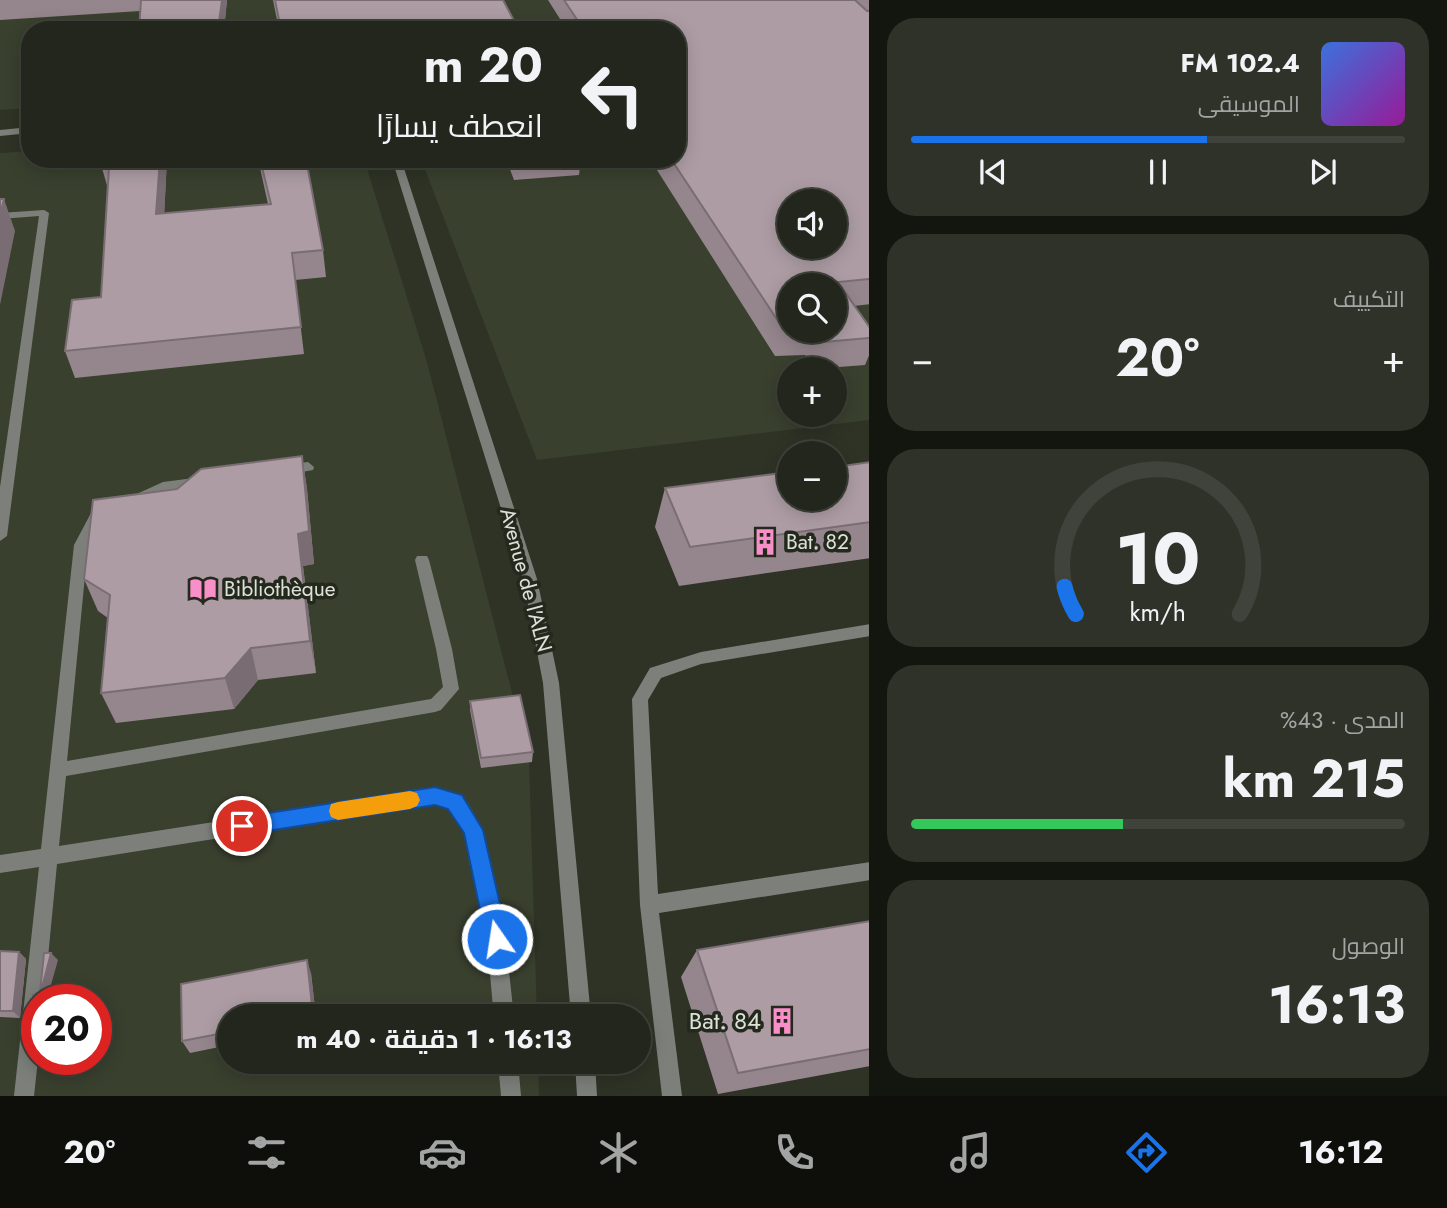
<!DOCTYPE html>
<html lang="ar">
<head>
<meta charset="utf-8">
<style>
	:root { --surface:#22261c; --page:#2e3229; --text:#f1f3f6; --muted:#a2a5a3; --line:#3f433b; --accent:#1a73e8 }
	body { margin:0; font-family:Jost,Cairo,sans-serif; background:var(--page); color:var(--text); direction:rtl; height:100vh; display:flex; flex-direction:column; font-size:26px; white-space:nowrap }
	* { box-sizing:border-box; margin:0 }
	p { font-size:23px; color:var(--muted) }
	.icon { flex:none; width:38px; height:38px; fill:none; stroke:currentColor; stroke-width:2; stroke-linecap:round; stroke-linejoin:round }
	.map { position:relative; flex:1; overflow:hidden; direction:ltr }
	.sheet { display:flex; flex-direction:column; gap:18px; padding:18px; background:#13150f; width:578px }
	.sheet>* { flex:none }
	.guide { position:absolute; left:21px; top:21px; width:665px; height:147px; border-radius:28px; box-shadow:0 4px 18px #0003,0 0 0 2px var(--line); direction:rtl; background:#22261c; color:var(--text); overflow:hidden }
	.tools { position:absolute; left:777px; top:189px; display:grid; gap:14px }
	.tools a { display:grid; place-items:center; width:70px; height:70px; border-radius:50%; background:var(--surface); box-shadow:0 4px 18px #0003,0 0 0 2px var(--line); font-size:35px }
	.speed { position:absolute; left:21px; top:984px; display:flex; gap:14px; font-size:35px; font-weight:700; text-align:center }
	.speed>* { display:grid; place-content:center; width:91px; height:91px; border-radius:50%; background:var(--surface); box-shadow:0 4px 18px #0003,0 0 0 2px var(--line); line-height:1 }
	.speed .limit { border:10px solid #d22; background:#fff; color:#111 }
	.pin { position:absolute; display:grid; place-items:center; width:60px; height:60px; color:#fff; margin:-30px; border:4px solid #fff; border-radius:50%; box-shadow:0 2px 7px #0007 }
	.me { position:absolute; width:77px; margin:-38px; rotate:347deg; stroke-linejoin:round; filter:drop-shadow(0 0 5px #0008) }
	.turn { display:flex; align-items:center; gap:24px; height:147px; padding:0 28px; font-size:32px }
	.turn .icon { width:91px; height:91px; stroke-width:2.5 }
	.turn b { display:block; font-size:49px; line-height:60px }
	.big { font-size:52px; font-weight:700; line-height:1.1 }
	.sheet .card { flex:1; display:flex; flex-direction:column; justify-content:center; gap:10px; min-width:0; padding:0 24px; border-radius:28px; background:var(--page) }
	.sheet .dial { align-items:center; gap:0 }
	.dial svg { height:182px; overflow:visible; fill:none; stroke:var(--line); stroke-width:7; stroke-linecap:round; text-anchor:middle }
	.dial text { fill:var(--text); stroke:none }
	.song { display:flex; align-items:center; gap:21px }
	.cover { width:84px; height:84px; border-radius:10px; background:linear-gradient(135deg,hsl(220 70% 55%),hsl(300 70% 35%)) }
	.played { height:7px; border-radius:4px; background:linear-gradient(90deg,var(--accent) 60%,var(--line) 60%) }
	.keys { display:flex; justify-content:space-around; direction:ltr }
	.heat { display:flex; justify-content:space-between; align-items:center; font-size:38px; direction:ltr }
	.charge { height:10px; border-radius:5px; background:linear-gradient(90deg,#34c759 43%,var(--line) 0) }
	.trip { position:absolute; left:217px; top:1004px; width:434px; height:70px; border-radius:35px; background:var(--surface); box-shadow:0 4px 18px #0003,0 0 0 2px var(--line); font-weight:700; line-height:70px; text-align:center; direction:rtl }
	.menu { display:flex; height:112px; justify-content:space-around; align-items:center; background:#0e0f0b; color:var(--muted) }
	.menu .icon { width:49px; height:49px }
	.menu .active { color:var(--accent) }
	.menu b { font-size:32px; color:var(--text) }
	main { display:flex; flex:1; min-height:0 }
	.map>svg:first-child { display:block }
	.built { fill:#39402e; fill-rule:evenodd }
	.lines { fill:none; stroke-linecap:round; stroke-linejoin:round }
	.lane { fill:#7d807a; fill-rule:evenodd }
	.street { fill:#7d807a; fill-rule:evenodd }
	.wall { fill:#95868d; fill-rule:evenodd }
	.shaded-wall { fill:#796d73 }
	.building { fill:#ad9ca4; stroke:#796d73; stroke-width:2; fill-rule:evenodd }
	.route { fill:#1a73e8; stroke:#114b97; stroke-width:2 }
	.slow { fill:#f59e0b }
	.labels { text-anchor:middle; stroke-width:7; stroke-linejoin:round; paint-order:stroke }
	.poi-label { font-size:21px; fill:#dde1d8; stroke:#24291d; text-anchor:start }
	.street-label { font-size:21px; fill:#dde1d8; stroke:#24291d }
	.near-poi-label { font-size:24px; fill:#dde1d8; stroke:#24291d; text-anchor:end }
</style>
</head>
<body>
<main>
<section class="sheet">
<div class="card">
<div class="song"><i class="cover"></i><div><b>102.4 FM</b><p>الموسيقى</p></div></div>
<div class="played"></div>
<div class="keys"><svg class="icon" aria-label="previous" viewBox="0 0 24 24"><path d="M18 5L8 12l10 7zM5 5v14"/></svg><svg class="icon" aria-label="pause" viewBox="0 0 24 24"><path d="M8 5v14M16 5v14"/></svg><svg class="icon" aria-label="next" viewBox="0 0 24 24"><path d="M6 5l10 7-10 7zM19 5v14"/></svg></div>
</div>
<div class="card"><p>التكييف</p>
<div class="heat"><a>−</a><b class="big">20°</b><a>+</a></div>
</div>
<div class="card dial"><svg viewBox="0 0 100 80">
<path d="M14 69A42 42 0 1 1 86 69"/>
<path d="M14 69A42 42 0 0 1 9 57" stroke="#1a73e8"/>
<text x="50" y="56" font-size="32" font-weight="700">10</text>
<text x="50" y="72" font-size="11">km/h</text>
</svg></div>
<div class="card"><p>المدى · 43%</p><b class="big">215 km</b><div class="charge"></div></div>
<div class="card"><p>الوصول</p><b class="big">16:13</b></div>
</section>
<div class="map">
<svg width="870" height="1096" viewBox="0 0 870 1096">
	<rect width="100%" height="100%" fill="#2e3326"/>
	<!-- built -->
	<path class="built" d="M0,0h869v420l-332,40 -116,-301h256v-129h-647v78l-30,2zM789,201h46v46h-46zM789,285h46v46h-46zM789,369h46v46h-46z
		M30,151v8h334l63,203 102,397 8,258h-308v45h309l1,34h-539v-943zM37,999h59v60h-59z"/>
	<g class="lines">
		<!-- lane -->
		<path class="lane" d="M44,210l5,3 -42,323 -7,5v-54l39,-271 -39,3v-6z
			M308,462l6,5 -1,3 -28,5 -7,-5 7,-5z
			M202,477l5,2 2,3 -2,3 -42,6 -30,14 -7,-5 2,-3 33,-15z
			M100,510l7,5 -6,5 -13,25 -21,216 364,-62 12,-12 -7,-38 -21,-89 2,-4h10l2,4 23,89 7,40 -18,21 -6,2 -369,64 -7,70 375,-58c8,2 19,3 26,8 36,24 49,177 54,221h-20c-4,-42 -13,-184 -45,-209 -3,-3 -10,-3 -15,-4l-377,60 -13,135h-7l1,60 -4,37h-20l25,-229 -39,6v-18l41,-6 33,-304 17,-32z
			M870,624v12l-169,28 -40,14 -13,22 10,194 212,-32v18l-211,33 23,183h-20l-22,-191 -8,-206 18,-31 51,-16z
			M498,1062h20l3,34h-20z"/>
		<!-- street -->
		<path class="street" d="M30,127v6l-30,3v-6z
			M392,159h9l136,420 22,104 32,334h-20l-28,-334 -20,-104z
			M575,1062h20l2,34h-20z"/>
	</g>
	<!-- wall -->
	<path class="wall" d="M0,0h227l-3,30h-85l1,-19 -140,9z
		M273,0h230l16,30h-240z
		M548,0h322v304l-16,2 16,22v25l-5,12 -52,4 -8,-14 -30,1 -125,-197h27v-129h-110zM789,285l46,46h-46z
		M103,159h64l-3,55 104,-10 -10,-45h48l17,91 3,27 -31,3 9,74 -229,24 -10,-27 36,-54 7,-108 -6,-21z
		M506,159h75l-2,16 -65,5z
		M302,456l5,33 7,75 -11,2 13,107 -58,7 -24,29 -118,14 -15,-30 7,-75 -10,-7 -14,-32 93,-90z
		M870,462v96l-191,28 -24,-59 10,-39z
		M470,701l63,51 -1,10 -51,6 -11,-58z
		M870,921v145l-152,28 -37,-117 16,-27z
		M0,951l19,1 7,7 -6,59 -20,-1z
		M311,973l5,44h-87v28l-39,8 -8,-12z"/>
	<!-- shaded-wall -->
	<path class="shaded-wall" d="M222,0h5l-3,30h-6z
		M160,159h7l-4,82 -7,-27z
		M4,199l11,32 -15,74v-90z
		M302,456l5,33 7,75 -11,2 13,107 -6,-32 -12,-107z
		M251,648l7,32 -24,29 -9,-31z
		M19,952l7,7 -6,59 -7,-7z
		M51,953l7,7 -11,39h-8z
		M307,960l4,13 5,44h-2z"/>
	<!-- building -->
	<path class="building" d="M141,0h81l-4,30h-79z
		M275,0h228l16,30h-238z
		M564,0h291l12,11h3v268l-32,3 32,46v10l-47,4 -7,-11h19v-46h-46v44l-5,1 -113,-171h6v-129h-93zM789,201h46v46h-46z
		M103,159h57l-4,55 115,-10 -11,-45h46l17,91 -31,3 9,74 -236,24 7,-51 29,-3 8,-130 -7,1z
		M0,199h4l-4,16z
		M302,456l7,75 -11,3 12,107 -59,7 -26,30 -124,15 9,-98 -26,-16 9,-79 84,-11 24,-20z
		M870,462v60l-180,25 -25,-59 124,-16v27h46v-32z
		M520,695l13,57 -52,6 -11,-57z
		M870,921v128l-132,24 -41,-123z
		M0,951l19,1 -6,59h-13z
		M44,953h7l-12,46h-2l-2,13h-2v-17l7,-3z
		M307,960l6,55 -6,2h-78v15l-47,9 -1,-57z"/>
	<!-- route -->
	<path class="route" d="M435,787l27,8 21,35 25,109 -3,7 -8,3 -7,-3 -4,-7 -22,-106 -16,-24 -13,-4 -193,30 -7,-2 -3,-7 3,-7 7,-2z"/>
	<!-- slow -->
	<path class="slow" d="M410,791l7,2 3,7 -3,6 -7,3 -72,11 -7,-3 -2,-6 2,-7 7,-2z"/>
	<!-- icons -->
	<defs>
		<symbol id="building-bare" viewBox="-9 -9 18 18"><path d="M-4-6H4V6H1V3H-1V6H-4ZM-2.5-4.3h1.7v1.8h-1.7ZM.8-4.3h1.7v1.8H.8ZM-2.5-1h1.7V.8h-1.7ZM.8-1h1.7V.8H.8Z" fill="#f98fc9" stroke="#24291d" stroke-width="2.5" paint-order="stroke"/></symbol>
		<symbol id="library-bare" viewBox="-9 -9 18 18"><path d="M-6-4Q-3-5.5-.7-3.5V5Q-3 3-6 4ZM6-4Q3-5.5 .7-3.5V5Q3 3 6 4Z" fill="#f98fc9" stroke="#24291d" stroke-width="2.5" paint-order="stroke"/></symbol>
	</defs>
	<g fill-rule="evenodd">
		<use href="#building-bare" x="746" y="523" width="38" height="38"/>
		<use href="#library-bare" x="184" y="570" width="38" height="38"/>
		<use href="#building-bare" x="763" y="1002" width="38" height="38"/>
	</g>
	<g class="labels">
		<!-- poi labels -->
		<g class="poi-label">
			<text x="786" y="549">Bat. 82</text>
			<text x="224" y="596">Bibliothèque</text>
		</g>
		<!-- street labels -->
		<g class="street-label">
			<text transform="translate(526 580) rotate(75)" y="7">Avenue de l'ALN</text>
		</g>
		<!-- near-poi labels -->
		<g class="near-poi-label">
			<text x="761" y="1029">Bat. 84</text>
		</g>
	</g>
</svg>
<div class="tools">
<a><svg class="icon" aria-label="sound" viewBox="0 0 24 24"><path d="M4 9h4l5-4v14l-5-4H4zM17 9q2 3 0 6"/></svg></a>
<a><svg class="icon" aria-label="search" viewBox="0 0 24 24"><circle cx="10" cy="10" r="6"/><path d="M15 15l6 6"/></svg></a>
<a>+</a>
<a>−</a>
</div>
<div class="speed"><div class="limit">20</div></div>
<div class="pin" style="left:242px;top:826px;background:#d93025"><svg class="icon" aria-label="arrive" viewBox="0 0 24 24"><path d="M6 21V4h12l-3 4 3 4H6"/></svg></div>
<svg class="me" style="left:497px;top:939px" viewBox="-20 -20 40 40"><circle r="17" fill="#1a73e8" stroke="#fff" stroke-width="3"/><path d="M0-11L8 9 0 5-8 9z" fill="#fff"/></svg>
<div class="trip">16:13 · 1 دقيقة · 40 m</div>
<div class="guide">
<div class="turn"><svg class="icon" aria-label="left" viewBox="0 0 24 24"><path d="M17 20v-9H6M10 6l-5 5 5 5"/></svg><div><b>20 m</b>انعطف يسارًا</div></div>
</div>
</div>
</main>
<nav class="menu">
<b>16:12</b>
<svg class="icon active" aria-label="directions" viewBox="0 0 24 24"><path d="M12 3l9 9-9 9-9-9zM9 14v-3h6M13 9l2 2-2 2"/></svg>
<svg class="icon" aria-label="music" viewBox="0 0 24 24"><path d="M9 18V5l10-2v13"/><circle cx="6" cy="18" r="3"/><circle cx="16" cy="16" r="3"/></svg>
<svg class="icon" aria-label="phone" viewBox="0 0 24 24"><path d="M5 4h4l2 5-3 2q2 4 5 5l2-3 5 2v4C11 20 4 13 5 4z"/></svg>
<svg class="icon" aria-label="climate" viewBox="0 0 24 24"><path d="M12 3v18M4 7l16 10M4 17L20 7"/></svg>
<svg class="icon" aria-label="car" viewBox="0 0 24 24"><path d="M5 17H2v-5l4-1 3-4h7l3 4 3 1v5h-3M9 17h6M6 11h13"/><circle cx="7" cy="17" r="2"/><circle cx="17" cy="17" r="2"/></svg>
<svg class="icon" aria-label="filters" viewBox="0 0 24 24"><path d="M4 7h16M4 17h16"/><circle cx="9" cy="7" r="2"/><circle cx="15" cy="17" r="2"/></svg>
<b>20°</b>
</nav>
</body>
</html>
